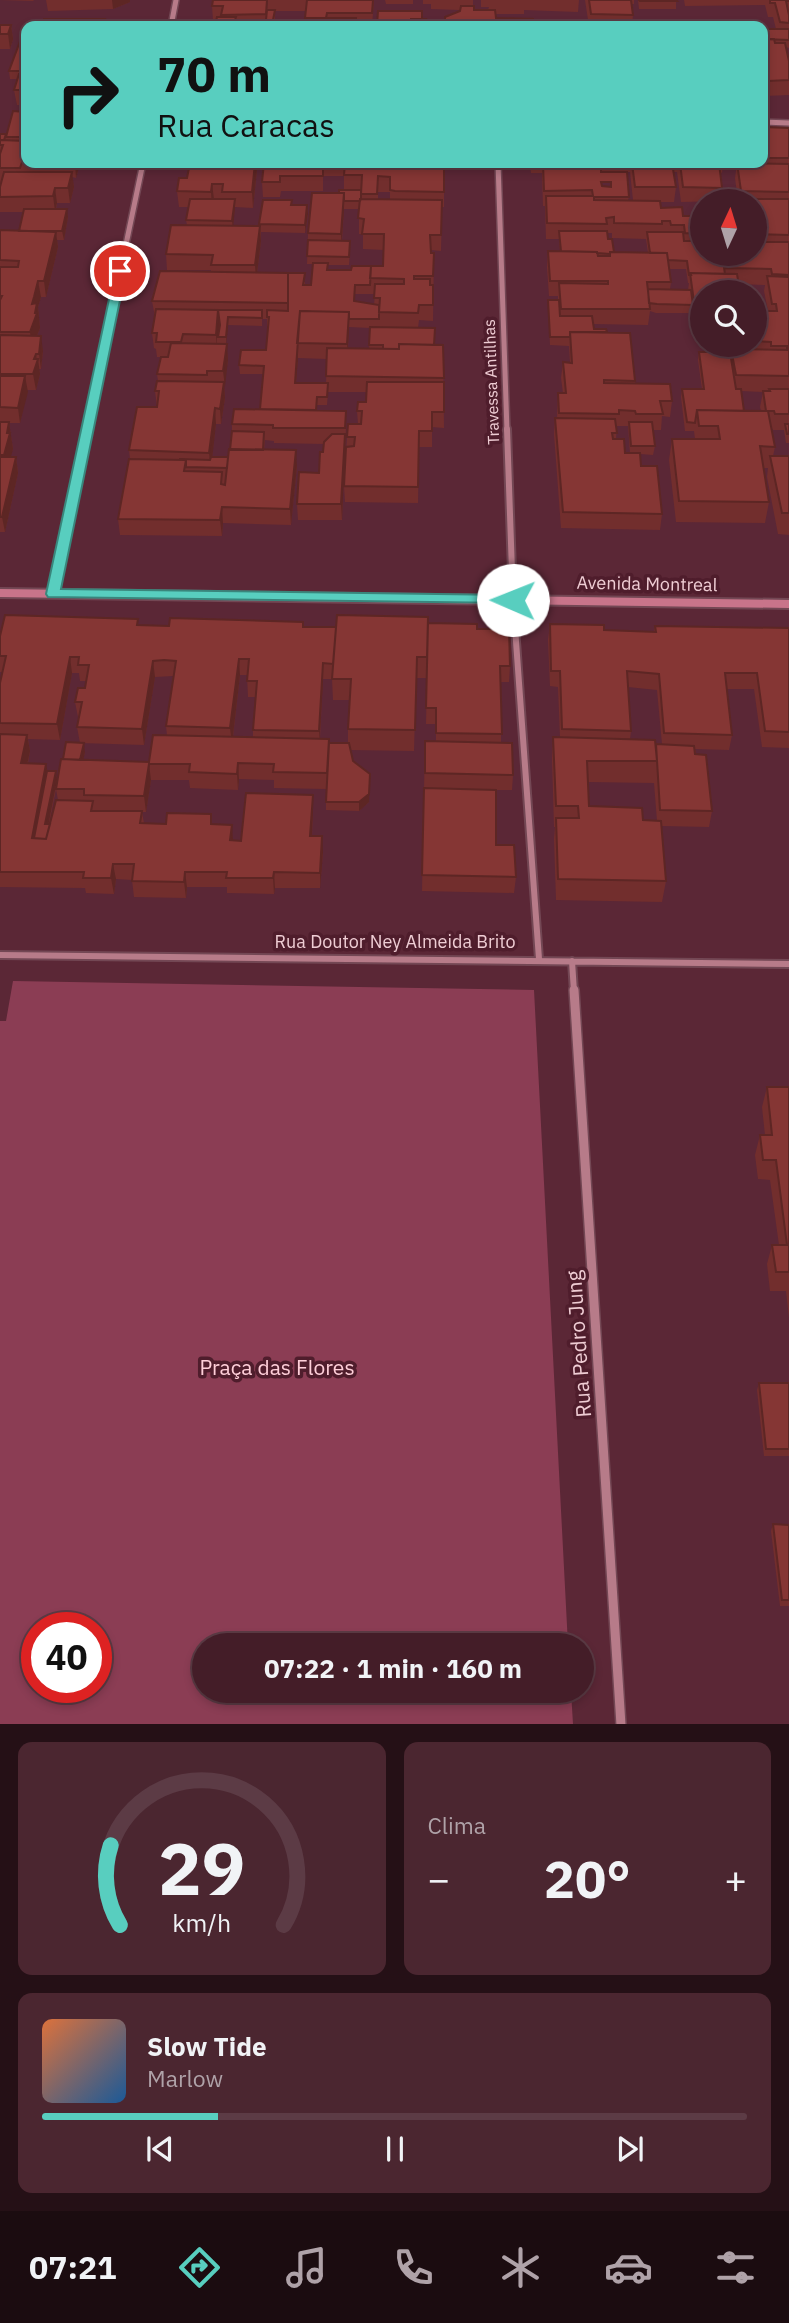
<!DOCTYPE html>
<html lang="pt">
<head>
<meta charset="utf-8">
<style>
	:root { --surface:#441d28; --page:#4b2630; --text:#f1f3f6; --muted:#afa2a8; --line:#5c3b45; --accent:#58cebf }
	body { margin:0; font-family:"IBM Plex Sans",sans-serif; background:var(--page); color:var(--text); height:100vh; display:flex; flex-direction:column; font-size:26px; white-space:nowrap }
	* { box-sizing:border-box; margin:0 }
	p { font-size:23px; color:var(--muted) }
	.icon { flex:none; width:38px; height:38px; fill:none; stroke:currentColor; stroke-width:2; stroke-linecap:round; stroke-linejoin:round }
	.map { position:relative; height:1724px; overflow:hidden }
	.side { display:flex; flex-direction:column; gap:18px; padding:18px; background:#251016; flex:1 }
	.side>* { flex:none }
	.top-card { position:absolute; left:21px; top:21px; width:747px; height:147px; border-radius:14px; box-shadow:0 4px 10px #0003,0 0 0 2px var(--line); background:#58cebf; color:#111; overflow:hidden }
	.needle { width:46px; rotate:4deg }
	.controls { position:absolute; left:690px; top:189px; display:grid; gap:14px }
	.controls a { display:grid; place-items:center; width:77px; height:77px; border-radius:50%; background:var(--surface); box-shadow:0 4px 10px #0003,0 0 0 2px var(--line); font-size:35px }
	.speed { position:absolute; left:21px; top:1612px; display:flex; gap:14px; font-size:35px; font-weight:700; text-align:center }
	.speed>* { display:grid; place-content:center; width:91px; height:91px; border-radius:50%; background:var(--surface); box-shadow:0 4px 10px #0003,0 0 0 2px var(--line); line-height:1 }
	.speed .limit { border:10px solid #d22; background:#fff; color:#111 }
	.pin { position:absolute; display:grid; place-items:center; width:60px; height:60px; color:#fff; margin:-30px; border:4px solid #fff; border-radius:50%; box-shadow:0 2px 7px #0007 }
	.me { position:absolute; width:77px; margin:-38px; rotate:271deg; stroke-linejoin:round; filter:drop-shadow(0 0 5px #0008) }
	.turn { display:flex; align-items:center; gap:24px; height:147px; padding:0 21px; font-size:32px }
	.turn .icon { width:91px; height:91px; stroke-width:2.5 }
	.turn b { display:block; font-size:49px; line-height:60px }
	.big { font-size:52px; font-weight:700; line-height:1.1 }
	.side .widget { flex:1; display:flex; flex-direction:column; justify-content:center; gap:10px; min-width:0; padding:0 24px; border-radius:14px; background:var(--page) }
	.side .dial { align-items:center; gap:0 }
	.dial svg { height:182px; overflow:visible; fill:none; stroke:var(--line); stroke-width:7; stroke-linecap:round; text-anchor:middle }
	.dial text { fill:var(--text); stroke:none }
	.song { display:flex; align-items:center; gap:21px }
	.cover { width:84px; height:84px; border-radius:10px; background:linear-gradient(135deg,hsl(20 70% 55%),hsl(210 70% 35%)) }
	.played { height:7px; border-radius:4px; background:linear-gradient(90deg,var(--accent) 25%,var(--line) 25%) }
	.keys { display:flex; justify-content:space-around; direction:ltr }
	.heat { display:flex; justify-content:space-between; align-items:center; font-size:38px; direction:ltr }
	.side .tiles { flex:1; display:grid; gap:18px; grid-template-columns:1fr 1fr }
	.widget:last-child { grid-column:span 2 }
	.trip { position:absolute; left:192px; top:1633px; width:402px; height:70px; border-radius:35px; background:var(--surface); box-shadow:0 4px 10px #0003,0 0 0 2px var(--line); font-weight:700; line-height:70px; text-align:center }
	.menu { display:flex; height:112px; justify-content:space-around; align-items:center; background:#1b0c10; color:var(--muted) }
	.menu .icon { width:49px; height:49px }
	.menu .on { color:var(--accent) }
	.menu b { font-size:32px; color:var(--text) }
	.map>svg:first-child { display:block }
	.green { fill:#8b3d54; fill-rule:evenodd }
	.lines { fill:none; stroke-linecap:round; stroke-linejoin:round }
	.street-far2-casing { stroke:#734754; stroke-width:8 }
	.street-far1-casing { stroke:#734754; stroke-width:10 }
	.street-casing { stroke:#734754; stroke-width:12 }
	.secondary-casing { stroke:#734754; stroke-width:4 }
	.street-far2 { stroke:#b77b89; stroke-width:5 }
	.street-far1 { stroke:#b77b89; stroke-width:6 }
	.street { stroke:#b77b89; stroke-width:9 }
	.secondary { fill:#c8748a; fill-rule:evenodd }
	.wall { fill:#722e2d; fill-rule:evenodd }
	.shaded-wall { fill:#5d2624 }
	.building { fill:#853634; stroke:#5d2624; stroke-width:2; fill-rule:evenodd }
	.route { fill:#58cebf; stroke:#39867c; stroke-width:2 }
	.labels { text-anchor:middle; stroke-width:7; stroke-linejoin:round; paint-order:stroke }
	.far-street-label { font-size:16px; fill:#efcdd4; stroke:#4f1d2c }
	.street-label { font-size:18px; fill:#efcdd4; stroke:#4f1d2c }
	.near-street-label { font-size:21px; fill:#efcdd4; stroke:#4f1d2c }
	.near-park-label { font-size:21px; fill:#ffcfd9; stroke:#4f1d2c }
</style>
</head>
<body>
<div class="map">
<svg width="789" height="1725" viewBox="0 0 789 1725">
	<rect width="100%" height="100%" fill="#5b2736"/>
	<!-- green -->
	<path class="green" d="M13,981l521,9 34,655h-363v45l366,1 2,33h-573v-703h6zM37,1628h59v59h-59z"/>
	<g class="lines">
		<defs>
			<path id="street-far2" d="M171,26l5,-26
				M763,122l26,1
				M498,163l9,268
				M87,431l56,-268"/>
			<path id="street-far1" d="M507,429l6,171 26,359
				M53,594l34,-165
				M0,955l789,9
				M572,961l2,31"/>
			<path id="street" d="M574,990l47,735"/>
			<path id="secondary" d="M0,589l789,11v8l-789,-11z"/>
		</defs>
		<!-- street-far2 casing -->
		<use href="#street-far2" class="street-far2-casing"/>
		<!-- street-far1 casing -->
		<use href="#street-far1" class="street-far1-casing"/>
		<!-- street casing -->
		<use href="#street" class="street-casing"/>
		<!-- secondary casing -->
		<use href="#secondary" class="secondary-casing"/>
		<!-- street-far2 -->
		<use href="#street-far2" class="street-far2"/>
		<!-- street-far1 -->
		<use href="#street-far1" class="street-far1"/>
		<!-- street -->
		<use href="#street" class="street"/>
		<!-- secondary -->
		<use href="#secondary" class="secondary"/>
	</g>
	<!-- wall -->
	<path class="wall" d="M0,0h34l-1,1z
		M46,0h84v2l-17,7 -65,2z
		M267,0l1,10v-10h106l-2,26h-74l7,-2 1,-13h-31v10l-62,-1 -1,-14z
		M385,0h28v4h-27z
		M423,0h50v6l1,4h14l1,-3h-8v-7h98l-1,12 -54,-2v4h-29l1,4 -36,-7v-1l-29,-1v-5h-8z
		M585,0h49v4h-2l1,11 -1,11h-43z
		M638,0h38v9h-37z
		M684,0h105v48l-3,-1 3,11v37l-24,1v-2h-2v-65h13l-3,-12h-5l-3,-12 -80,1z
		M0,25h11l2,14 -3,10h-10z
		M26,36v69h-9l-3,-15 4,-11h-8l-1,-8z
		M26,112v51h54l-4,15 -4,-1 2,10 -4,16h-13l-1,6 12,8 -4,23h-7l1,7 -12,50h-5l-3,10 2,21 -3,8 6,15 -2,18h-2l1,5 -4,16h-9l-7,33h-11l4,26 -3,8h6l2,16 -13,59h-5v-302l19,1 4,-19h-23v-25l1,-4h-1v-49h6v3z
		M763,127l26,1v315h-3l-2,-13h-11l-2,-3 4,20 -2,9h16v79l-11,-1 -11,-57 1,-9h-4l5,34 -4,21 -89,-1 -7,-62 3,-21h23l-1,-8h-9l-4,-34 1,-8h20l-4,-29 1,-8h19l-1,-7h37v-34h14l-4,-20 1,-6 -26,-1 -37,8v51h-6l-5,-30h-35l-6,-2 -2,14 -55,-1 1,5 13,3 28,49v2l37,18 -2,16 -8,-1 -1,14h-8l2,16 -2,9 -13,-1 1,12 21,48 -2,16 -99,-2 -7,-94 1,-16h2l1,-25h5l-2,-15 2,-16h7l-1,-16 -19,-1 -2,-45h10v-4h-9l-2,-29 1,-16h12l-1,-12h-13l-1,-33h-2l-1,-33h-11l-1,-10h193l-1,10 -2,-1 2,16 -1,13 -40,1 -4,-30h-3l2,15 -2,15h-14l1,6 22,8h19v38h52v-53h-16l-3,-23 2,-15h26zM621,172h9l3,28h-5l1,-3zM601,182h10v5l-9,-1zM607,233h5v5l34,1 2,14 -34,-1 -6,-13zM669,269h17l2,14h1l-1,7 -18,-1 1,-7zM741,391l22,1 -3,15 1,4h-17zM617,426h11l2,27h-5l-9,-14z
		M185,163h260v4h-1v40h-2l-1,44 -10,-1v3h3l-1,68 -14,-1 -1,8 17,17h8l1,83 -12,-1v20h-13l-1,56 -73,-1 -1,-16 3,-49 11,-13 -1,-13 9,-9 1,-10h-39l-1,13h-10v5l29,1v16l-4,93h-44l-1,-16 22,-31 5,-29 -50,-1v-2l-9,-1 -1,10 33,16 -6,59 -68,-2 -1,13 -102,-1 -2,-16 12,-60 -1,-9 28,-43 -2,-16 3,-10 -1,-7 7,-17h-7l-1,-8 -2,-1 -2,-15 3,-16 -3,-16 59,-29v-2h-44l-1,-16 21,-29 -1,-5 3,-13h-10l-2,-16 10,-13 2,-9h-3zM257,163l7,1 -2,18 1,15h17l1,-6h42v-15h21v14l-5,3 -31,40 -1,31h6l-2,21h-6v-3l-48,-9 4,-32v-9l44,1 3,-19 -1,-9h-15l-33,19v2l-26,-1 2,-18 18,1 4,-38zM378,192h12v8l-12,-1zM344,209h15v25h4v15l21,1 -1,16 -32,4h-23v-5h21l1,-16 -8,-8zM355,294h20l-1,11 -20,-4zM262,319h5v7h1l-2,24 -27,15 1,9h23l-3,35 -28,15v8l-2,18 -2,7h-16l4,-33h5l4,-26 -1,-11 4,-27 -2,-16 2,-19 34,1zM349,327l21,1 -1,21 -21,-1zM298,358l29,1 -1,24h-30z
		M428,623l49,6 33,37 -1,16h-8v61l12,32 -1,15h-16v55l20,32 -2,16 -92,-2 3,-150h11v-17h-10l1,-46h-11l-2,73 -64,-1 3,11 16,41 -10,9 -33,-1v-21l-52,-1v-8l-35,-1 -1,11 -48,-2 -1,-8h-38l-5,32h-4l2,11 68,1 21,16 8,1 72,-46v15l-1,26 11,16 -3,36h-45l-1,6 -47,-1v-6h-40l-1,11 -52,-1 -2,-17 -16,-1 -2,15 -28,-1 -1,-5 -85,-1v-204l2,-11h-2v-36l138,-11 198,2zM72,673h7l1,8h6l-1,7 -10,14 3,15h1l-2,10 3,16 64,2 11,-68 18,-1 -7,50 1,9 -18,27 -66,-2 2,-8 -22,7 -6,20 -10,-8 -19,-8 2,-12 -2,-12 32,1zM240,675h7l1,22h8l-3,33v7h-20zM323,679h9l1,21h17l-2,29v14l-19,5 -9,-10zM56,789l2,11 -8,24h-1z
		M550,624l54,6 50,2 1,-6 134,2v120l-27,-1 -8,-58h-28l6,46 -3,15 -34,-1 17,62 -3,16 -47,-1 4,55 -4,21 -106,-2 -2,-61 1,-12h-1l-2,-69 1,-21h7l-2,-50 -8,-1 -2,-46zM628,687l29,3 5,54 -32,-5 1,-8zM588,782l66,1 3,38 -14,-1 -54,-14z
		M767,1087h22v231l-3,-27h-16l-3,-27 5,-19h7l-9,-65 -12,-1 -3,-24 5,-20h5l-3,-28z
		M759,1383h30v73h-25l-7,-66z
		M773,1524l16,1v81h-9l-9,-75z"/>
	<!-- shaded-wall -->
	<path class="shaded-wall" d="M112,0h18v2l-17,7z
		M11,25l2,14 -3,10 -2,-15z
		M75,163h5l-4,15z
		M255,163h2v7l-4,38 -1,-16z
		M72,172l2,15 -4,16 -2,-15z
		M212,184l2,15 -2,8 -1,-15z
		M55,188l2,15 -2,8 -2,-15z
		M344,193v16l-3,40v-15z
		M235,199v8l-2,22 -1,-8z
		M307,205l1,9 -3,19v-8z
		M67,209l1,8 -4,23 -2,-9z
		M260,226l1,15 -5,40 -1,-16z
		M56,232l2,15 -12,50 -2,-16z
		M38,281l3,16 -3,10 2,21 -8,20 -2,-16 2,-28z
		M218,310l2,15 -2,12h-1v14l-1,-16z
		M349,312v15l-2,32v-15z
		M228,317v8l-2,20v-8z
		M41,336l2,15 -2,18 -2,-15z
		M227,344l1,16 -3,27 -2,-16z
		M298,350v8l-3,33v-8z
		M36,354l1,8 1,-3 2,15 -4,16 -3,-16z
		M25,376l3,16 -8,31 -2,-15z
		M224,382l1,16 -4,26 -1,-15z
		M215,408l1,16 -5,45 -2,-16z
		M9,422l4,27 -6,22 -3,-16z
		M345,434v16l-3,70 -1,-16z
		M296,450l1,16 -6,59 -1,-16z
		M16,457l2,16 -13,59 -3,-15z
		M222,507l1,16 -1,13 -2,-16z
		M70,657l2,16 -12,67 -3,-16z
		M239,659l1,16 -8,69 -2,-16z
		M153,661l2,16 -11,68 -2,-16z
		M323,663v16l-4,67v-15z
		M27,735l3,16 -6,28 -3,-16z
		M84,743l1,9 -5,23 -1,-8z
		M238,763l1,16 -1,11 -1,-16z
		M46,764l3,15 -13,66 -4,-7z
		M149,764l2,16 -5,32 -2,-16z
		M56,771l1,9 -10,52 -2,-8z
		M370,774l-1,28 -10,9v-9z
		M313,795v15l-2,42 -1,-16z
		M232,825l1,15h-3z
		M322,836l1,16 -3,36v-15z
		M113,864l3,15 -2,15 -3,-16z
		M185,872l2,15 -1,11 -2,-16z
		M274,872l1,16 -1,6 -1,-16z"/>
	<!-- building -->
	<path class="building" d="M213,0h54l-1,14 -45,1 2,-9h-11z
		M307,0h66l-1,13h-45l-1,5h-21z
		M589,0h42l2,15 -42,-1z
		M639,0h37l1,1h-37z
		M770,0h19v1h-3l3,14v8l-9,-1 -5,-19h-5z
		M461,6h13v4h21l1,8 37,1v7h-88v-9l15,-6z
		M267,10h8l-2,10h-7z
		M378,11h44v8h-11v7l-34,-1z
		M217,17h19l-1,3 46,1v5h-66z
		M327,18h29l-1,8h-29z
		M44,19h61l-1,5 4,2h-66z
		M411,19h15l-1,7h-14z
		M298,24l28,1v1h-28z
		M0,25h11l-3,9h-8z
		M763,29h26v11l-26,-1z
		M22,36h4v16l-3,13 1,6h-15z
		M763,39h11l1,4h10l4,18v19l-21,1 -1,-2h-4z
		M26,52v13h-3z
		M19,74h7v16h-12z
		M13,111l13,1v25h-20z
		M763,127l26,1v30h-26z
		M0,134h6l-2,6h-4z
		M0,140l26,1v21h-4l-2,6h-20v-14l3,-9h-3z
		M59,163h9l-1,6h-10z
		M190,163h65l-3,29h-30l1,-8h-11l-1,8 -34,-1 2,-13h8z
		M264,163h59v13h-43v6h-18z
		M345,163h99v29l-49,-1 -5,-1v-13l-12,-1 -1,18h-16l1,-19h-18z
		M543,163h58v9h26l2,25h-35v3l66,1 1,7 21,-1 1,9h19v18l-17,-1 -1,-8h-13l-1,-4h-8v3l-48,-1v-6l-8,1 1,6 -60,-1 -1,-27h47l-1,-6 -48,1zM601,182h10v5l-9,-1z
		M632,163h40l4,24h-41z
		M680,163h39l3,25 -39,-1z
		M737,163l52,1v28l-48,-1z
		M4,172h68l-4,16h-13l-2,8 -53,1v-10z
		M339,190h22v9l-1,2h-16v-8h-14h9z
		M312,193h32l-3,41 -33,-1z
		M190,199h45l-3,22 -46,-1z
		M360,199l82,1 -1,35h-11l1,18h3l-1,23h-19v3h16v6h3v20h-14l-1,8 -39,-1 1,-14h-6l1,-14h29v-5l-34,-1 1,-12h12l1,-32h-22l2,-15 -6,-1z
		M739,199h50v36l-35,-1v-33h-15z
		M263,200h29l-1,5h16l-2,20 -46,-1z
		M24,209h43l-5,22h-43z
		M171,225l89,1 -5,39h-44l2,-10 -47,-1z
		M0,230l56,2 -12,49h-6l-4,16 -2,7 5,-1 -2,10h2l-7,19h-30v-32l2,-4h-2v-29h18l1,-6 -19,-1z
		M559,231h48l1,8h4l2,13h-4v2l-13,-1v-1l-36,-1z
		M647,232h36l1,9h18v13h20l3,20 -35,-1 1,2h-2l-2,-14 -19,-1 -1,-7h-17z
		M308,240l42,1 -1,16 -42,-1z
		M754,242h35v33l-17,-1 -1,-5 -45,-1 -2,-14h30z
		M548,251l49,1 1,4h12v-4l57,1 4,29h-24l3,27h-89l-2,-26 49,1v-3h-58z
		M313,263h15l-1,7h24l1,-4h19l-1,19h-15l-1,16 25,4v14h-30v-7l-49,-1 -5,72h33l-1,14h-10l-1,13 -56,-1 4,-43 -25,-1 2,-15h25l3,-33h-2v-7l21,1v-38h17l-2,12h8z
		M160,271l128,2v30l-136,-2z
		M690,273l47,1 3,18h-38v18l-7,-1z
		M767,276l22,1v99l-53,-1 -5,-26 56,1v-4h-16v-4l-17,-1v-30h23l-1,-7h-4z
		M648,289l43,1 2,15 -36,-1 -8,-1z
		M548,300h11l1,16h32l2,13h12l1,3h-37v5h-20z
		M156,309l62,1 -2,25 -33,-1 -2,8h-25l1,-9h-5z
		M217,310h45v8l-34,-1 -2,20h-8l2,-12 -2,-15z
		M300,311l49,1 -2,32 -50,-1z
		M694,317h8v17h-5z
		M370,327l65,1 -1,17 -35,-1v5h-16v-4h-14z
		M570,332l60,1 5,48 -31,-1v3l66,1 2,17h-12l3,13h-27l-1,-3 -16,-1v4l-60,-1 -1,-20h8l-3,-31 9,1z
		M0,335l41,1 -2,18h-3l-2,5h4l-5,15h-33z
		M171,343l56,1 -4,27h-16v4l-50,-1 4,-17h7z
		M399,344l44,1 1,33 -118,-2 1,-28 72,1z
		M699,352h31l6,37h5l3,22 -47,-1 -2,13 -8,-1 -5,-33h22z
		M0,376h25l-7,32 -18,-1z
		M157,381l67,1 -4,27 -5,-1 -6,45 -80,-3 8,-43h20l2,-16h-4z
		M367,382h77v30h-12v19h-13l-1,56 -74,-1 2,-39 8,-1 1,-9h-8l1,-13h13l1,-13h-5l1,-9h8z
		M769,389h20v25h-14l-1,-3h-8l-3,-20h7z
		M234,409l112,2 -1,17h-72v-3l-41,-1z
		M697,410l71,1 7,36 -15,-1 9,56 -90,-1 -7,-62h48l-2,-13h-19z
		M555,418l60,1 2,14h-5l1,6h11l1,14h15l1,13h16l5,48 -99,-2z
		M0,422h9l-2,11h3l-6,22h-4z
		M629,422h23l3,24h-24z
		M785,424h4v10h-2z
		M232,431l32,1 -1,18h-33z
		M332,434h13l-4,70h-44l2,-32 20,1 1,-21h3l1,-10z
		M229,449l67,1 -6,59 -68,-2 -2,13 -102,-1 11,-60 57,1 -2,11 38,1 -1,12 4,1z
		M770,456h19v57h-7z
		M0,457h16l-14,60h-2z
		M211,457h17l-1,11 -41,-1v-7h-6v-1l30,1z
		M5,615l133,4 -1,6 32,1 1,-8 133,4v5h33l-3,37 -10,-1 -4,68 -66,-1 4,-49h-10l2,-22h-10l-9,69 -64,-2 10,-65 -12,-1 -11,1 -11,68 -65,-2 5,-25h-7l3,-14h7l4,-23h-11l1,-8h-9l-13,67 -57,-1v-40l6,-27h-6v-20z
		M337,615l91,2 -1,40h-10l-2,73 -67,-1 3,-50h-19z
		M428,623l49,1v5h32l1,37h-10l2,68 -66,-1v-25h-10z
		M550,624l54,1v5l52,2 -1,-6 134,2v104l-24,-1 -8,-58h-32l7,62 -68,-2 -5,-59 -32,-3 4,60 -69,-2 -2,-58h-9z
		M0,734l27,1 -6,28 25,1 -14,74 14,1 10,-39 37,1 -2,10h51l-2,12 26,1 1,-11 44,1v10l21,1 -2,15 11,1 5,-48 67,2 -3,41h12l-2,37 -46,-1 -1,6h-47l1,-6h-42l-1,10 -52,-1 2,-17h-21l-2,14h-28l1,-6h-84z
		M153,735l176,4 -2,34 -54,-1 1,-8 -36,-1 -1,11 -48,-2 1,-8h-41l-5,32 -60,-1v-6h-28l5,-30 88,3z
		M553,737l102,3 2,21h-70l2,45 53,2 1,12 18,1 5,60 -108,-2 -2,-61h23l-1,-12h-22z
		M425,741l87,2 1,32 -88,-2z
		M66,742l18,1 -4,17 -17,-1z
		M329,743h20l4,18 17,13 -1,20 -10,8h-33z
		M656,744l38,2 1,8 11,1 6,56 -52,-1z
		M47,771h9l-11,53h5l-4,15 -12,-1z
		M424,788l72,2v55h18l2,32 -94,-2z
		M767,1087h22v185h-13l-4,-27h15l-11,-85h-13l-3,-25h12z
		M759,1383h30v66h-23z
		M773,1524l16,1v75h-7z"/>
	<!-- route -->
	<path class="route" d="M120,267l6,4 -65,318 452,6 5,2v6l-470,-6 -2,-3 69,-323z"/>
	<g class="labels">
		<!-- far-street labels -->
		<g class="far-street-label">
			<text transform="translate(491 382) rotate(-92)" y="6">Travessa Antilhas</text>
		</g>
		<!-- street labels -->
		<g class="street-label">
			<text transform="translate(647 584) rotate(1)" y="6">Avenida Montreal</text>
			<text x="395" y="948">Rua Doutor Ney Almeida Brito</text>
		</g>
		<!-- near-street labels -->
		<g class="near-street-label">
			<text transform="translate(579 1344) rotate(-94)" y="7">Rua Pedro Jung</text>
		</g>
		<!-- near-park labels -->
		<g class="near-park-label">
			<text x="277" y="1375">Praça das Flores</text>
		</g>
	</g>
</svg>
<div class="controls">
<a><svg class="needle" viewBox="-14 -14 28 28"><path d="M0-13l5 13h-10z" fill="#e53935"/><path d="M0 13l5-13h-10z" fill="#afa2a8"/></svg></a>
<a><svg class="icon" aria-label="search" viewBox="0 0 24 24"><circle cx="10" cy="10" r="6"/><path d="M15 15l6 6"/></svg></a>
</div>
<div class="speed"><div class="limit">40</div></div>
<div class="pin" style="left:120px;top:271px;background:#d93025"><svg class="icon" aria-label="arrive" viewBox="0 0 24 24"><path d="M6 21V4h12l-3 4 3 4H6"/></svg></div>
<svg class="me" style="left:513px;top:600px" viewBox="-20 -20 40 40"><circle r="19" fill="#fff"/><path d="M0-13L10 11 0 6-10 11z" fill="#58cebf"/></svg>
<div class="trip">07:22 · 1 min · 160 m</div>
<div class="top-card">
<div class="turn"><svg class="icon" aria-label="right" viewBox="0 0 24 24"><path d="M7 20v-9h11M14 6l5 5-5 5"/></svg><div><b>70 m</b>Rua Caracas</div></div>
</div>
</div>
<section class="side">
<div class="tiles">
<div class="widget dial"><svg viewBox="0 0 100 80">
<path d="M14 69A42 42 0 1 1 86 69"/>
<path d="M14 69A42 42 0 0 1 10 34" stroke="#58cebf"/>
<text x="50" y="56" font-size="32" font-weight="700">29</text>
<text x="50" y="72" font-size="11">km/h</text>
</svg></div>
<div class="widget"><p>Clima</p>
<div class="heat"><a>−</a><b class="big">20°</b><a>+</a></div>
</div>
<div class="widget">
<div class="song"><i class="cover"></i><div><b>Slow Tide</b><p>Marlow</p></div></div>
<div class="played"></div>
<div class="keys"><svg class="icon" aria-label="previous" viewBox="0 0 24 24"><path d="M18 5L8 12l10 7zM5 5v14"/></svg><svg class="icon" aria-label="pause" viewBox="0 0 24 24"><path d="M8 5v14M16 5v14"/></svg><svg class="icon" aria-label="next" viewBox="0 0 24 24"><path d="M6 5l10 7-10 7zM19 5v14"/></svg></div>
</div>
</div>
</section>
<nav class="menu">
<b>07:21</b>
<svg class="icon on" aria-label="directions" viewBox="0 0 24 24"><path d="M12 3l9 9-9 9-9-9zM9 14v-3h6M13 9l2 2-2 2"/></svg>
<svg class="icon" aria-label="music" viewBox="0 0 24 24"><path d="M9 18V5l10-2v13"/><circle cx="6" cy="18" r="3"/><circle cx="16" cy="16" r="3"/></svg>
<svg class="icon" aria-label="phone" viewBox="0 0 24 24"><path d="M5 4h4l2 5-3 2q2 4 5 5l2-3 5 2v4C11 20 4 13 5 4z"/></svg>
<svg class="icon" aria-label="climate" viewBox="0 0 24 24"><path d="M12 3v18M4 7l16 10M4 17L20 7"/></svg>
<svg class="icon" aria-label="car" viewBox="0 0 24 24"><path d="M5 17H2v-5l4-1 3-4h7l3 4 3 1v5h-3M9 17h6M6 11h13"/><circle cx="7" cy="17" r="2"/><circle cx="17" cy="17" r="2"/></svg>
<svg class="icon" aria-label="filters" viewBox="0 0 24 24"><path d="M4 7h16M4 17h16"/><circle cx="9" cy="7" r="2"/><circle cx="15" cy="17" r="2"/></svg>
</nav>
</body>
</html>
